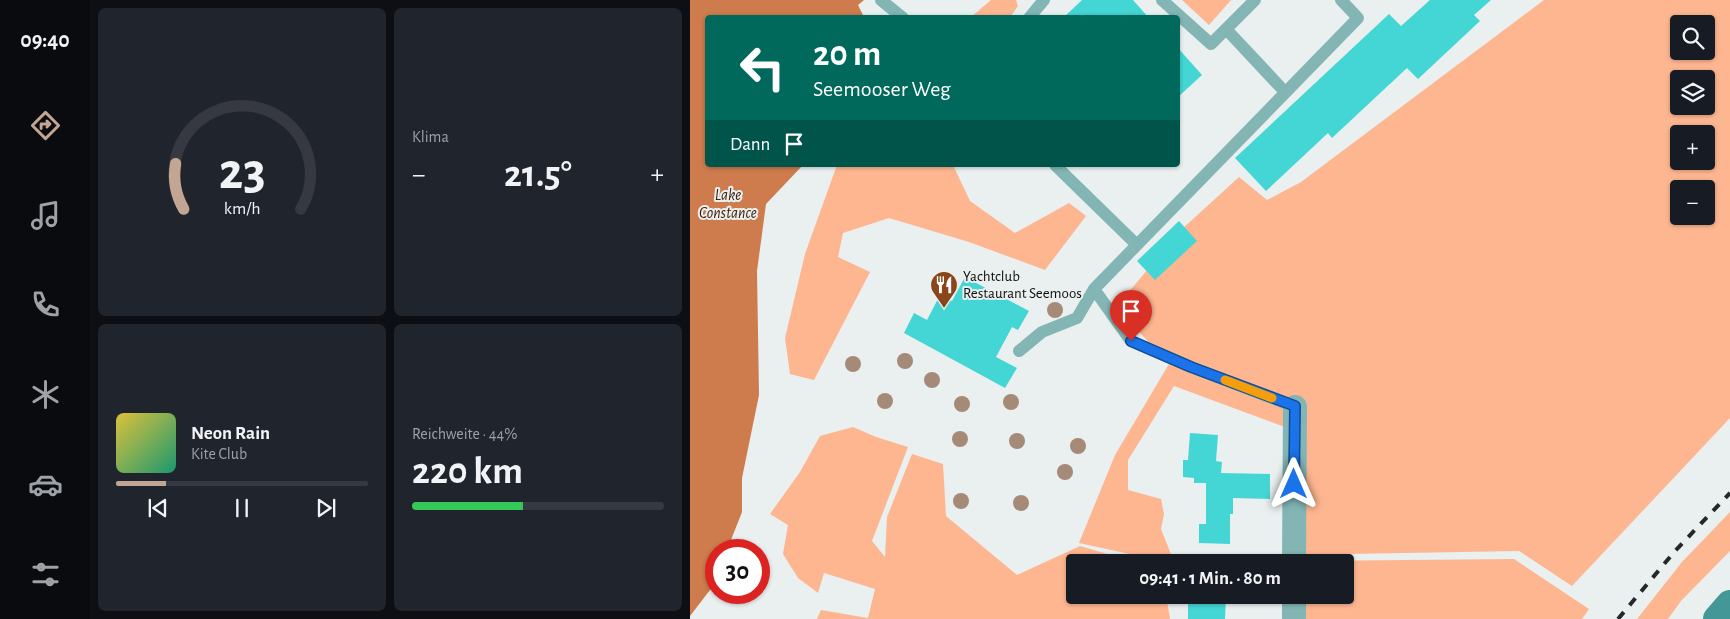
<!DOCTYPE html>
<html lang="de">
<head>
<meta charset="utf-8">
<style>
	:root { --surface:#171b24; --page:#20242c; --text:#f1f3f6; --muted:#9ea1a6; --line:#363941; --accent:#c3a593 }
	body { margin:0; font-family:"Alegreya Sans",sans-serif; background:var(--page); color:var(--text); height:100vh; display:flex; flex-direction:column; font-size:19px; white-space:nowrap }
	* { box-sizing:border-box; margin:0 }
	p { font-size:16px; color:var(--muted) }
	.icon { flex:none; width:28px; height:28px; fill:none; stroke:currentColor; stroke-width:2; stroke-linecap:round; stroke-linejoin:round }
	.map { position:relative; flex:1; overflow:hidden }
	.details { display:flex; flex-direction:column; gap:8px; padding:8px; background:#0d0f14; width:600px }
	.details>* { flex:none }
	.guide { position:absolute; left:15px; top:15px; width:475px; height:152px; border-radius:5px; box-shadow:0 1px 4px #0004; background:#00695c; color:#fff; overflow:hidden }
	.controls { position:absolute; left:980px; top:15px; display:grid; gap:10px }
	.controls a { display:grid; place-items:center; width:45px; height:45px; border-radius:5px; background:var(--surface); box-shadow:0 1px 4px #0004; font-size:25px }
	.speed { position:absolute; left:15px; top:539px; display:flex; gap:10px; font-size:25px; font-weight:700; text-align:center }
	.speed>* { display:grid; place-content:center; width:65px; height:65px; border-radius:50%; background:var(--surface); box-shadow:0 1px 4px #0004; line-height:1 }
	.speed .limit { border:8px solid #d22; background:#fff; color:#111 }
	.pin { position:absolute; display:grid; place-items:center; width:42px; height:42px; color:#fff; margin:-51px -21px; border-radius:50% 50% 50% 0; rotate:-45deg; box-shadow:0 0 5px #0007 }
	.pin .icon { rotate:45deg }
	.me { position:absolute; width:55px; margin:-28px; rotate:0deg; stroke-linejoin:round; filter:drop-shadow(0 0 4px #0008) }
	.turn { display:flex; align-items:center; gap:18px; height:105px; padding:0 25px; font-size:22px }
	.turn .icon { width:65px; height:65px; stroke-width:2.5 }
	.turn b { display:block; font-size:35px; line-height:42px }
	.then { display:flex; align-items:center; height:48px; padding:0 25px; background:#0003; gap:10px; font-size:19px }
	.big { font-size:38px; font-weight:700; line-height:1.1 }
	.details .tile { flex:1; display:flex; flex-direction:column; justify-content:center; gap:8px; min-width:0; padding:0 18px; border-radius:8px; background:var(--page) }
	.details .dial { align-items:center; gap:0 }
	.dial svg { height:130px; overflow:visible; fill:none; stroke:var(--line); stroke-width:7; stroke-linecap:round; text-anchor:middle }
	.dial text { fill:var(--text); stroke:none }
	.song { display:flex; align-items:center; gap:15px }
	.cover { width:60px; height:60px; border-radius:8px; background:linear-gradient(135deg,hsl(50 70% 55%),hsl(160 70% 35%)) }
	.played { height:5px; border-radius:2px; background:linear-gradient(90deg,var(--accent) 20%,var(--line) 20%) }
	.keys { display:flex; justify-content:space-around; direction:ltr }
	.heat { display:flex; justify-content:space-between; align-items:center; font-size:28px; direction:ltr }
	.charge { height:8px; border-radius:4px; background:linear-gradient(90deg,#34c759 44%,var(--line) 0) }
	.details .tiles { flex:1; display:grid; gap:8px; grid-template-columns:repeat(2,1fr) }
	.trip { position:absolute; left:376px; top:554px; width:288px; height:50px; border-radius:5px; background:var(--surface); box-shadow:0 1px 4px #0004; font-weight:700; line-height:50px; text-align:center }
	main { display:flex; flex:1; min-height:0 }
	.dock { display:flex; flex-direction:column; width:90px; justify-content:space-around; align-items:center; background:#090b0e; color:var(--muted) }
	.dock .icon { width:35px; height:35px }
	.dock .on { color:var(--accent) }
	.dock b { font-size:22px; color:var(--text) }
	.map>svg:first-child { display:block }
	.green { fill:#feb690; fill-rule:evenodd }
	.water { fill:#ce7b4d }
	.building { fill:#44d6d4 }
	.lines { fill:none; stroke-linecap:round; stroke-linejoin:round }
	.service { stroke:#82b5b4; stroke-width:12 }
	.minor { stroke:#82b5b4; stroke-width:24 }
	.secondary { stroke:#439897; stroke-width:28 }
	.rail { stroke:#252828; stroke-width:4; stroke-dasharray:9 9; stroke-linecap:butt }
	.tree { fill:#a68a78 }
	.route-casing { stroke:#114b97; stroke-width:12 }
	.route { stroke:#1a73e8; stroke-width:9 }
	.slow { stroke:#f59e0b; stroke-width:9 }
	.labels { text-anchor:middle; stroke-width:4; stroke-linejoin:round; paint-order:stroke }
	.poi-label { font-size:15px; fill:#0e1010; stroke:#eaefef; text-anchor:start }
	.water-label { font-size:16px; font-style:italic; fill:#43210d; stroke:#eaefef }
</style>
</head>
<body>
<main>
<nav class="dock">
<b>09:40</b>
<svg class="icon on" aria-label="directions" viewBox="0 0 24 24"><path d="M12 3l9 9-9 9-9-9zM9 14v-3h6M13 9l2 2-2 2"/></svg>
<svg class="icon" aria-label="music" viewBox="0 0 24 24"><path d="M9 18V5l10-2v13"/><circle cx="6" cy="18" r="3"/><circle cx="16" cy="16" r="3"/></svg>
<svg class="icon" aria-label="phone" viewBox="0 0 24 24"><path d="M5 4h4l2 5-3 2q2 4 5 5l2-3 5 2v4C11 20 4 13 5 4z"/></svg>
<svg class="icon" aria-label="climate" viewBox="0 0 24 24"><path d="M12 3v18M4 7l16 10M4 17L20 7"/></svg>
<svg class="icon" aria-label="car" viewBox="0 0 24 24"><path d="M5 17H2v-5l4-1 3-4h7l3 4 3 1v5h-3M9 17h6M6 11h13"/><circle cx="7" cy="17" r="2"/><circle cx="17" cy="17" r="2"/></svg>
<svg class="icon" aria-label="filters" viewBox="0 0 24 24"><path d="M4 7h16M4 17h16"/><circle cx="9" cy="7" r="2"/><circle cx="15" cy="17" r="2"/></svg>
</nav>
<section class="details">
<div class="tiles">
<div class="tile dial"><svg viewBox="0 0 100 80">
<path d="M14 69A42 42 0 1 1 86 69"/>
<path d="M14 69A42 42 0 0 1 9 41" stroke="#c3a593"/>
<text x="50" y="56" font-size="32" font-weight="700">23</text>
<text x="50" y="72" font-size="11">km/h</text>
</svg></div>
<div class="tile"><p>Klima</p>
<div class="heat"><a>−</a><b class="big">21.5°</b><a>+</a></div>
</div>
<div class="tile">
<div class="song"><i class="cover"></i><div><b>Neon Rain</b><p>Kite Club</p></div></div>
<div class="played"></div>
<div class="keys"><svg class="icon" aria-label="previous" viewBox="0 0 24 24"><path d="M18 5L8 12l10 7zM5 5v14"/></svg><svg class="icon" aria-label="pause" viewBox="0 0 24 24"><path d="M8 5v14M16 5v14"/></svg><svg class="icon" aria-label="next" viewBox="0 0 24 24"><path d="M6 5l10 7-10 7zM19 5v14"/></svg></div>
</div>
<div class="tile"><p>Reichweite · 44%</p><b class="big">220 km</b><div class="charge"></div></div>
</div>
</section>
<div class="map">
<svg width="1040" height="619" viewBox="0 0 1040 619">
	<rect width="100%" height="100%" fill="#eaefef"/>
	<!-- green -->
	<path class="green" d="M301,0h25l2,6 -8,11h-39z
		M492,0h49l-22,25z
		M854,0h186v418l-158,168 -53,-35 -229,4 3,-125 -119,-44 -46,74v30l33,9 3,15 -3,15 13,33h-8l-87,-19 36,-88 54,-91 -53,-57 65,-77 58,-53 28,23 34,-18zM989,24h27v27h-27zM989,79h27v27h-27zM989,134h27v27h-27zM989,189h27v27h-27z
		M147,165h116l17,36 45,32 54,-30 17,13 -41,54 -76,-28 -80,-24 -46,15 -5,24 32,15 -56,108 -24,-6 -5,-36 20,-84z
		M163,427l23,10 32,10 -36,94 13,16 2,-40 25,-63 31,10 3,52 71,59 63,-29 55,16h-60v33h91l4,24h-353l4,-9 47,8 7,-29 -51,-16 -6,20 -20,-15 -15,-24 5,-29 -18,-11 30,-42 20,-36z
		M1040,512v39l-49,50 -13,18h-31l45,-57z
		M824,559l75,50 -7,10h-281v-24h44v-33h-45v-1z"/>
	<!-- water -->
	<path class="water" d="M0,0h174l-6,5 6,12 -156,1v147h95l-37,39 -9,67 2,124 -17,83v34l-15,38h-11v28l-3,8 -23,30z"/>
	<!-- building -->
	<path class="building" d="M392,0h51l16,18h-86z
		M740,0h61l-17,15 6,6 -62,58 -11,-11 -75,70 -4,-5 -62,58 -31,-33 154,-144 12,12z
		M488,48l24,27 -24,22z
		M489,221l18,20 -42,39 -18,-19z
		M275,277l64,34 -11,19 -6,-3 -16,30 21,11 -12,20 -101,-55 10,-20 13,7 13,-25 12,6z
		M500,433l28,2 -2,26 6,1 -1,11 49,1v25l-37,-1v16h-3v30l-31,-1v-19h7v-41h-12v-5l-11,-1v-17h5z
		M498,595h38l-1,24h-37z"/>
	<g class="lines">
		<!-- service -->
		<path class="service" d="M191,0l22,18
			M472,0l49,44 44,-44
			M339,18l15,-18
			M536,29l59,63
			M365,165l82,80
			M404,289l37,52 60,26 104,40
			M329,351l23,-19 35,-14 17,-29 264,-271 -17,-18"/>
		<!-- minor -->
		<path class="minor" d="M604,562l1,-155
			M604,619v-24"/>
		<!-- secondary -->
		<path class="secondary" d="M1027,619l13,-15"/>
		<!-- rail -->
		<path class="rail" d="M928,619l57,-68 55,-58"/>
	</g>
	<!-- trees -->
	<g class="tree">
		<circle cx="365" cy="310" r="8"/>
		<circle cx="215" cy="361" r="8"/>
		<circle cx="163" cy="364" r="8"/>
		<circle cx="242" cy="380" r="8"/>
		<circle cx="195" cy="401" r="8"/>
		<circle cx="321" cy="402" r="8"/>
		<circle cx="272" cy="404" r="8"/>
		<circle cx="270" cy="439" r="8"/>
		<circle cx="327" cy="441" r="8"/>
		<circle cx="388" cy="446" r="8"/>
		<circle cx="375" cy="472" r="8"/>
		<circle cx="271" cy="501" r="8"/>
		<circle cx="331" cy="503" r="8"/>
	</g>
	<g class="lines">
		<defs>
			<path id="route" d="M441,341l60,26 104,39 -1,78"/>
		</defs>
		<!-- route casing -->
		<use href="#route" class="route-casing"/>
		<!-- route -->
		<use href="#route" class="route"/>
		<!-- slow -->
		<path class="slow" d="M535,380l47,18"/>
	</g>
	<!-- icons -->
	<defs>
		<symbol id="restaurant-pin" viewBox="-11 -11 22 30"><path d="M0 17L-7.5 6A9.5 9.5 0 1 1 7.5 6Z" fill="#8a451b" stroke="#eaefef"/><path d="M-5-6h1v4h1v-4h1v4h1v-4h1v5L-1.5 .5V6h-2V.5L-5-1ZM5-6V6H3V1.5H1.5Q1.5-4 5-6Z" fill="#fff"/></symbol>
	</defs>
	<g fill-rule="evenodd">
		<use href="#restaurant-pin" x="238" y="269" width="32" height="43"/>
	</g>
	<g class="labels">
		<!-- poi labels -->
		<g class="poi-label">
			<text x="273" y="281">Yachtclub<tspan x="273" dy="17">Restaurant Seemoos</tspan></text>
		</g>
		<!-- water labels -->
		<g class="water-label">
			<text x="38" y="200">Lake<tspan x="38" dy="18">Constance</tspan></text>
		</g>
	</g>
</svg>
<div class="controls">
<a><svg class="icon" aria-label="search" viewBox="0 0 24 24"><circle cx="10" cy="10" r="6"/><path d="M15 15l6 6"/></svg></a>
<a><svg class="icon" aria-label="layers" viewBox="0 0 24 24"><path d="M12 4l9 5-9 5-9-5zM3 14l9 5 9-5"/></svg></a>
<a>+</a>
<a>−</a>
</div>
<div class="speed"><div class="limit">30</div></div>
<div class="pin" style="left:441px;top:341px;background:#d93025"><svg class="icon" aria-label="arrive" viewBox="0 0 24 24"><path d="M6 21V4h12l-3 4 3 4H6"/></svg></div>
<svg class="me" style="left:604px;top:484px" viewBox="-20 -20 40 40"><path d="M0-17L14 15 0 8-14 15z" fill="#1a73e8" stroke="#fff" stroke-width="4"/></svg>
<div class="trip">09:41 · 1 Min. · 80 m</div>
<div class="guide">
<div class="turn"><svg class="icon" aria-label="left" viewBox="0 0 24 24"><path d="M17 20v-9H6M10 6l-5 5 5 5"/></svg><div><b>20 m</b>Seemooser Weg</div></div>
<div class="then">Dann<svg class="icon" aria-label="arrive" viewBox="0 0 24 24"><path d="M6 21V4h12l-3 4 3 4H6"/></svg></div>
</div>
</div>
</main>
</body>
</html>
